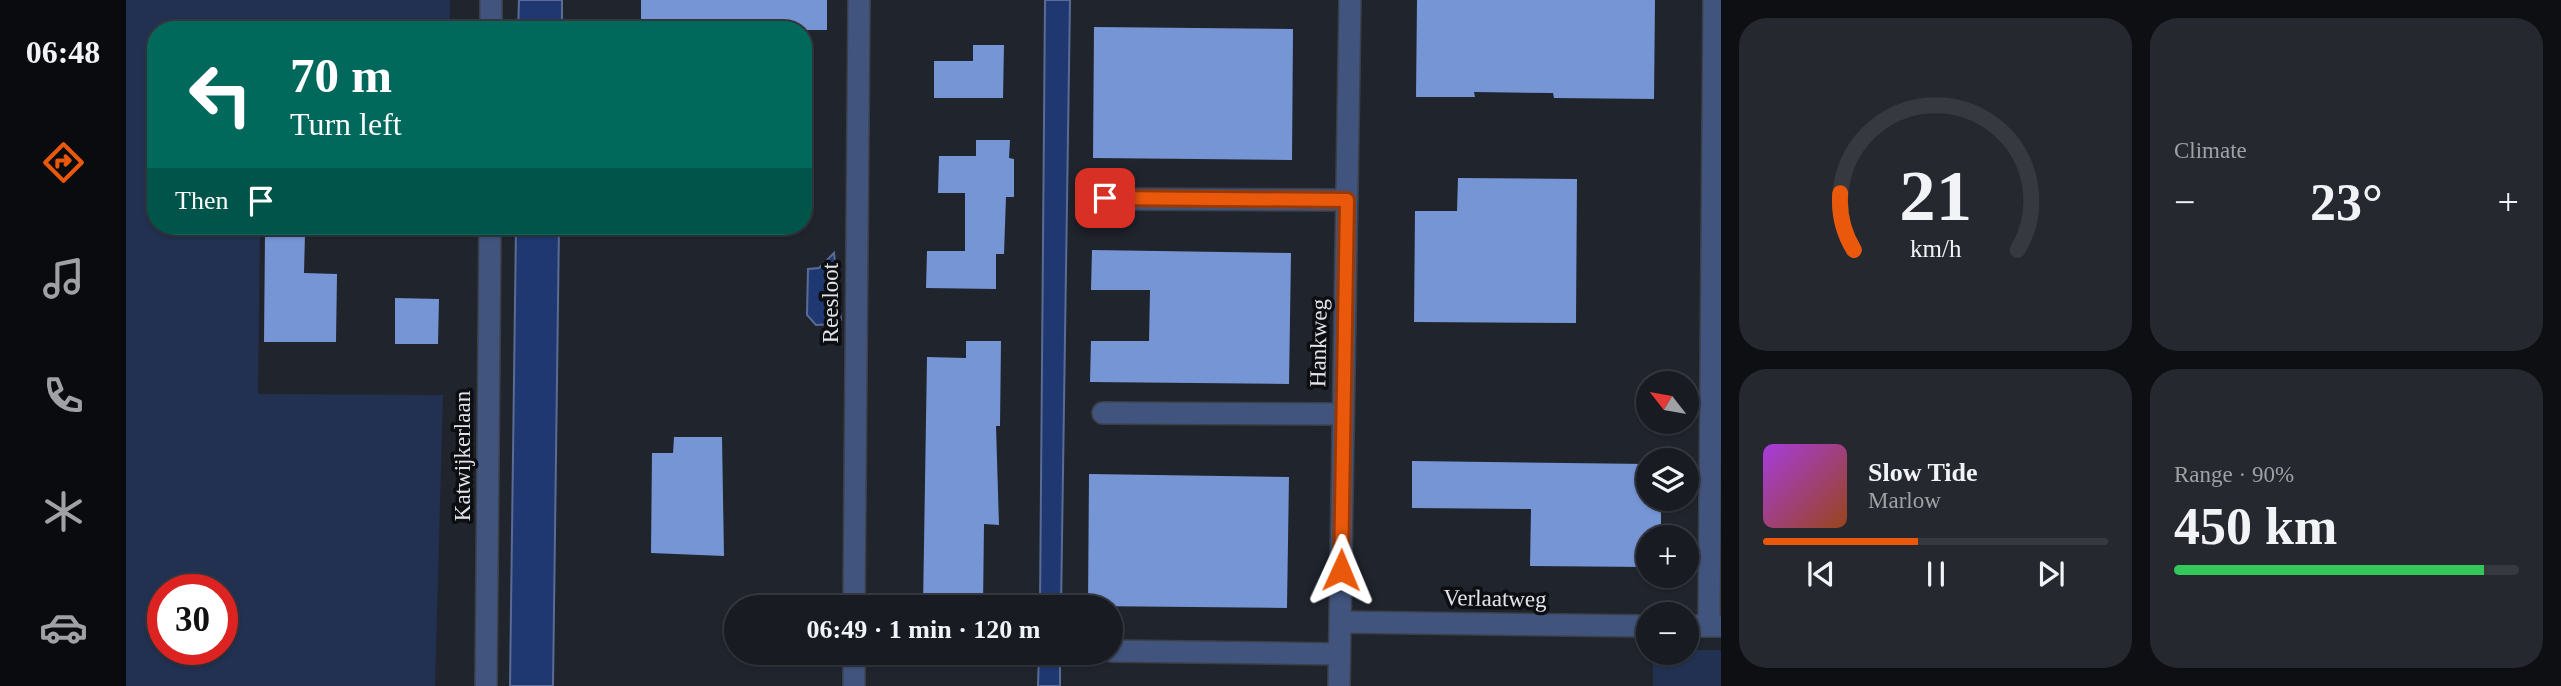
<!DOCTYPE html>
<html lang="en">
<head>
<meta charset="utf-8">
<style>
	:root { --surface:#181b22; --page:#25282f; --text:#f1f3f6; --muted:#9fa1a5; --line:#363940; --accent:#ea580c }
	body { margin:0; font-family:Georgia,serif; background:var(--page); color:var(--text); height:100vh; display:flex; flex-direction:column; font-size:26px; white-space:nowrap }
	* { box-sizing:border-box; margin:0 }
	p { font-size:23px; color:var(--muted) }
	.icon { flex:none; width:38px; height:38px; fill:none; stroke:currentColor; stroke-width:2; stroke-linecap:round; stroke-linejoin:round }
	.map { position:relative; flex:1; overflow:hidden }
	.drawer { display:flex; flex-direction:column; gap:18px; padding:18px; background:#0d0f13; width:840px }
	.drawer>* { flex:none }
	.banner { position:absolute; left:21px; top:21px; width:665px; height:214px; border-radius:28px; box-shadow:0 2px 5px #0004,0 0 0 2px var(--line); background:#00695c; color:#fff; overflow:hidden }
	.needle { width:46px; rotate:301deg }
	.fabs { position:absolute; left:1510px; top:371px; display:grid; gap:14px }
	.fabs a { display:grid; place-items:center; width:63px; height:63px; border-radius:50%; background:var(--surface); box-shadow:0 2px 5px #0004,0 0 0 2px var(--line); font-size:35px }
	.speed { position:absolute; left:21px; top:574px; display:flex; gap:14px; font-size:35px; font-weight:700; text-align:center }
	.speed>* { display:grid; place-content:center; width:91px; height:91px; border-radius:50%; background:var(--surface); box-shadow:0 2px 5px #0004,0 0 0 2px var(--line); line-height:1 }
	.speed .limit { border:10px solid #d22; background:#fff; color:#111 }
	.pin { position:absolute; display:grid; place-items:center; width:60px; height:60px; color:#fff; margin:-30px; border-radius:14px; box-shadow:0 4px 10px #0006 }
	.me { position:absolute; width:77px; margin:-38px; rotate:1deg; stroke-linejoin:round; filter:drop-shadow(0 0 5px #0008) }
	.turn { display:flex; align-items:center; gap:24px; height:147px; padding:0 28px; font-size:32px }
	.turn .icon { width:91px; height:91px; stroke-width:2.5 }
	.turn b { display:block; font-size:49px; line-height:60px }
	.then { display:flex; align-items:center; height:66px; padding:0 28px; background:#0003; gap:14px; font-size:26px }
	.big { font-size:52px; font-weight:600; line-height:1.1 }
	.drawer .tile { flex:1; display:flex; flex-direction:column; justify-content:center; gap:10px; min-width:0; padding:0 24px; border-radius:28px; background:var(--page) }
	.drawer .dial { align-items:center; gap:0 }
	.dial svg { height:182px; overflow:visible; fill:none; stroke:var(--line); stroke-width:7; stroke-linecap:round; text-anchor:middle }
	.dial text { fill:var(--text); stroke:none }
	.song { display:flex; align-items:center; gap:21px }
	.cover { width:84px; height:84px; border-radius:10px; background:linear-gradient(135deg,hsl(280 70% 55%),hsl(20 70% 35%)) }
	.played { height:7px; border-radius:4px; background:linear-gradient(90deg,var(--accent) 45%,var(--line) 45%) }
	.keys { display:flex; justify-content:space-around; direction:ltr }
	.heat { display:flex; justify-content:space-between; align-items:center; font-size:38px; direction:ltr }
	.charge { height:10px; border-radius:5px; background:linear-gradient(90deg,#34c759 90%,var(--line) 0) }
	.drawer .tiles { flex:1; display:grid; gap:18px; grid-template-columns:repeat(2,1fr) }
	.trip { position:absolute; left:598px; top:595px; width:399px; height:70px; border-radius:35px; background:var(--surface); box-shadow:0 2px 5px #0004,0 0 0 2px var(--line); font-weight:600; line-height:70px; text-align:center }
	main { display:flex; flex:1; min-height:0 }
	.tab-bar { display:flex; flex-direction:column; width:126px; justify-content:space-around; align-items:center; background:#0a0b0e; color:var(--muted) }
	.tab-bar .icon { width:49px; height:49px }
	.tab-bar .active { color:var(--accent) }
	.tab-bar b { font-size:32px; color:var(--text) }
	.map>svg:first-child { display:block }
	.green { fill:#223151; fill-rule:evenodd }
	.water { fill:#203871; stroke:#5a6c95; stroke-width:2 }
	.building { fill:#7695d5 }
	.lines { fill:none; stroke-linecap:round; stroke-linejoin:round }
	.minor-casing { stroke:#3b3f47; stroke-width:24 }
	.minor { stroke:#41547e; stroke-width:21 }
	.route-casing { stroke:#983908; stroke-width:18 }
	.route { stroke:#ea580c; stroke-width:12 }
	.labels { text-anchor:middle; stroke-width:7; stroke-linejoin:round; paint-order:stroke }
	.street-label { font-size:23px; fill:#e1e4ea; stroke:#0c0e11 }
</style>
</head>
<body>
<main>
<nav class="tab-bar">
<b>06:48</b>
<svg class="icon active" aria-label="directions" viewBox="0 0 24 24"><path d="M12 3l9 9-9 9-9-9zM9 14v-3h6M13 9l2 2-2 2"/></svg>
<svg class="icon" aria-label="music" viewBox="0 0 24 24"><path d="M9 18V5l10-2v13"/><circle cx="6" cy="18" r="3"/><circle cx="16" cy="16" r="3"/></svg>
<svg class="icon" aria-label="phone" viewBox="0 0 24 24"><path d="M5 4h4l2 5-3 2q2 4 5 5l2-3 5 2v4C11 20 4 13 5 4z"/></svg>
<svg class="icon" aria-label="climate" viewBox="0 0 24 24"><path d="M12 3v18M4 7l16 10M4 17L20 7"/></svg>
<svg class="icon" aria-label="car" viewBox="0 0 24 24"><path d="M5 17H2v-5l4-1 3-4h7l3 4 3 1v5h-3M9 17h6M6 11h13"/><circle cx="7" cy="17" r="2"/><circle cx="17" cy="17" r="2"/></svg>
</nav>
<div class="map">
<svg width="1595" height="686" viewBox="0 0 1595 686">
	<rect width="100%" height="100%" fill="#20242d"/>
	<!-- green -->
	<path class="green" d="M0,0h324v30h-294v196h104l-2,168 185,1 -8,291h-309zM37,590h59v59h-59z
		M1561,650h34v36h-68v-33h34z"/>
	<!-- water -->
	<path class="water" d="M393,0h43v30h-44z
		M919,0h25l-9,607h-21z
		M390,226h43l-6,460h-43z
		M708,253l7,67 -7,4 -18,1 -9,-10 1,-46 11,-1z
		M913,653h21v33h-22z"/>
	<!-- building -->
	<path class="building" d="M515,0h186v30h-186z
		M1291,0h238l-1,99 -100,-1 -1,-5 -79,-1 1,5h-59z
		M968,27l199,2 -1,131 -199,-2z
		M847,45h31l-1,53h-69v-37h39z
		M850,140h34l-1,18 5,1v38h-8l-2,57h-8v35l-70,-1 1,-37h38v-58h-27l1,-37h37z
		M1332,178l119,1 -1,144 -162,-1 1,-111h42z
		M139,234h40l-1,39 33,1 -1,68h-72z
		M966,250l199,3 -2,131 -199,-2 1,-41h58l1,-51h-59z
		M269,298l44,1 -1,45h-43z
		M840,341h35l-1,85h-4l3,99 -15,-1 -1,83h-60l4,-250 39,1z
		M548,437h48l2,119 -73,-3 1,-100h21z
		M1286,461l236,3v35h13v38h-13v30l-118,-1 1,-57 -119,-1z
		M963,474l200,3 -2,131 -199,-2z"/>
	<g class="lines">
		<defs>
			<path id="minor" d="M365,30v-30
				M979,199l242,1
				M977,413l240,1
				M728,607l5,-607
				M1214,622l308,4
				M1561,626h34
				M1583,626l5,-626
				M985,651l228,3
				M360,686l4,-460
				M728,686v-33
				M1213,686l11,-686"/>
		</defs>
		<!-- minor casing -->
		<use href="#minor" class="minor-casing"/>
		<!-- minor -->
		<use href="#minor" class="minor"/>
	</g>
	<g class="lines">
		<defs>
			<path id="route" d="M979,198l242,2 -6,370"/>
		</defs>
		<!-- route casing -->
		<use href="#route" class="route-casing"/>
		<!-- route -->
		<use href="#route" class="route"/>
	</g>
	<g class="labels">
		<!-- street labels -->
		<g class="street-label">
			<text transform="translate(704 303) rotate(-90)" y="8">Reesloot</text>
			<text transform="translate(1192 343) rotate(-89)" y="8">Hankweg</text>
			<text transform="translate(336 456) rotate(-90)" y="8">Katwijkerlaan</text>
			<text transform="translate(1369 598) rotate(1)" y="8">Verlaatweg</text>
		</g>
	</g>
</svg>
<div class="fabs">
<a><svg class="needle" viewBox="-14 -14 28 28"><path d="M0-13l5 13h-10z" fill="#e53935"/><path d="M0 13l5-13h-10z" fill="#9fa1a5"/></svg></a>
<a><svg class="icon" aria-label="layers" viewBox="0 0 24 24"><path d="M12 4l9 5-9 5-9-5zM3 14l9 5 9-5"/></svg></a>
<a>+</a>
<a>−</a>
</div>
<div class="speed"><div class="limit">30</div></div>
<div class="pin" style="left:979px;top:198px;background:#d93025"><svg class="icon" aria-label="arrive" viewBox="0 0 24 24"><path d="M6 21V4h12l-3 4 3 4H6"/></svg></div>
<svg class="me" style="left:1215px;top:570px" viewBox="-20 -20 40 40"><path d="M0-17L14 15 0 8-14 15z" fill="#ea580c" stroke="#fff" stroke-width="4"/></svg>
<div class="trip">06:49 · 1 min · 120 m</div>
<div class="banner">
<div class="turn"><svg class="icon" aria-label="left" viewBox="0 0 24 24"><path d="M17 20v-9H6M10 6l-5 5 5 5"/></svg><div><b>70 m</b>Turn left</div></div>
<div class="then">Then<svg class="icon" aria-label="arrive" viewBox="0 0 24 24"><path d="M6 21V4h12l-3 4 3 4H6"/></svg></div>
</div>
</div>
<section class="drawer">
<div class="tiles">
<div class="tile dial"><svg viewBox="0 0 100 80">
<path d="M14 69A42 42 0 1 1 86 69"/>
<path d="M14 69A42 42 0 0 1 8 44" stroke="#ea580c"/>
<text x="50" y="56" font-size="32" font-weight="700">21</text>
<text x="50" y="72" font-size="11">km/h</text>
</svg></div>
<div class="tile"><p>Climate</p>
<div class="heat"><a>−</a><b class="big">23°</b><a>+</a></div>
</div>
<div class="tile">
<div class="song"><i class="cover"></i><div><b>Slow Tide</b><p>Marlow</p></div></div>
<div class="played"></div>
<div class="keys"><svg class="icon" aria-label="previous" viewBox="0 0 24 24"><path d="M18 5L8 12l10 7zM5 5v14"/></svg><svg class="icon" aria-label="pause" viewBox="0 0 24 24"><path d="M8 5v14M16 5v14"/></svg><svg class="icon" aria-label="next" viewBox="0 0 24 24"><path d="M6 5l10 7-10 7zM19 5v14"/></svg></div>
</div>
<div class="tile"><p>Range · 90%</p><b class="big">450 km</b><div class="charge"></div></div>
</div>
</section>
</main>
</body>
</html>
